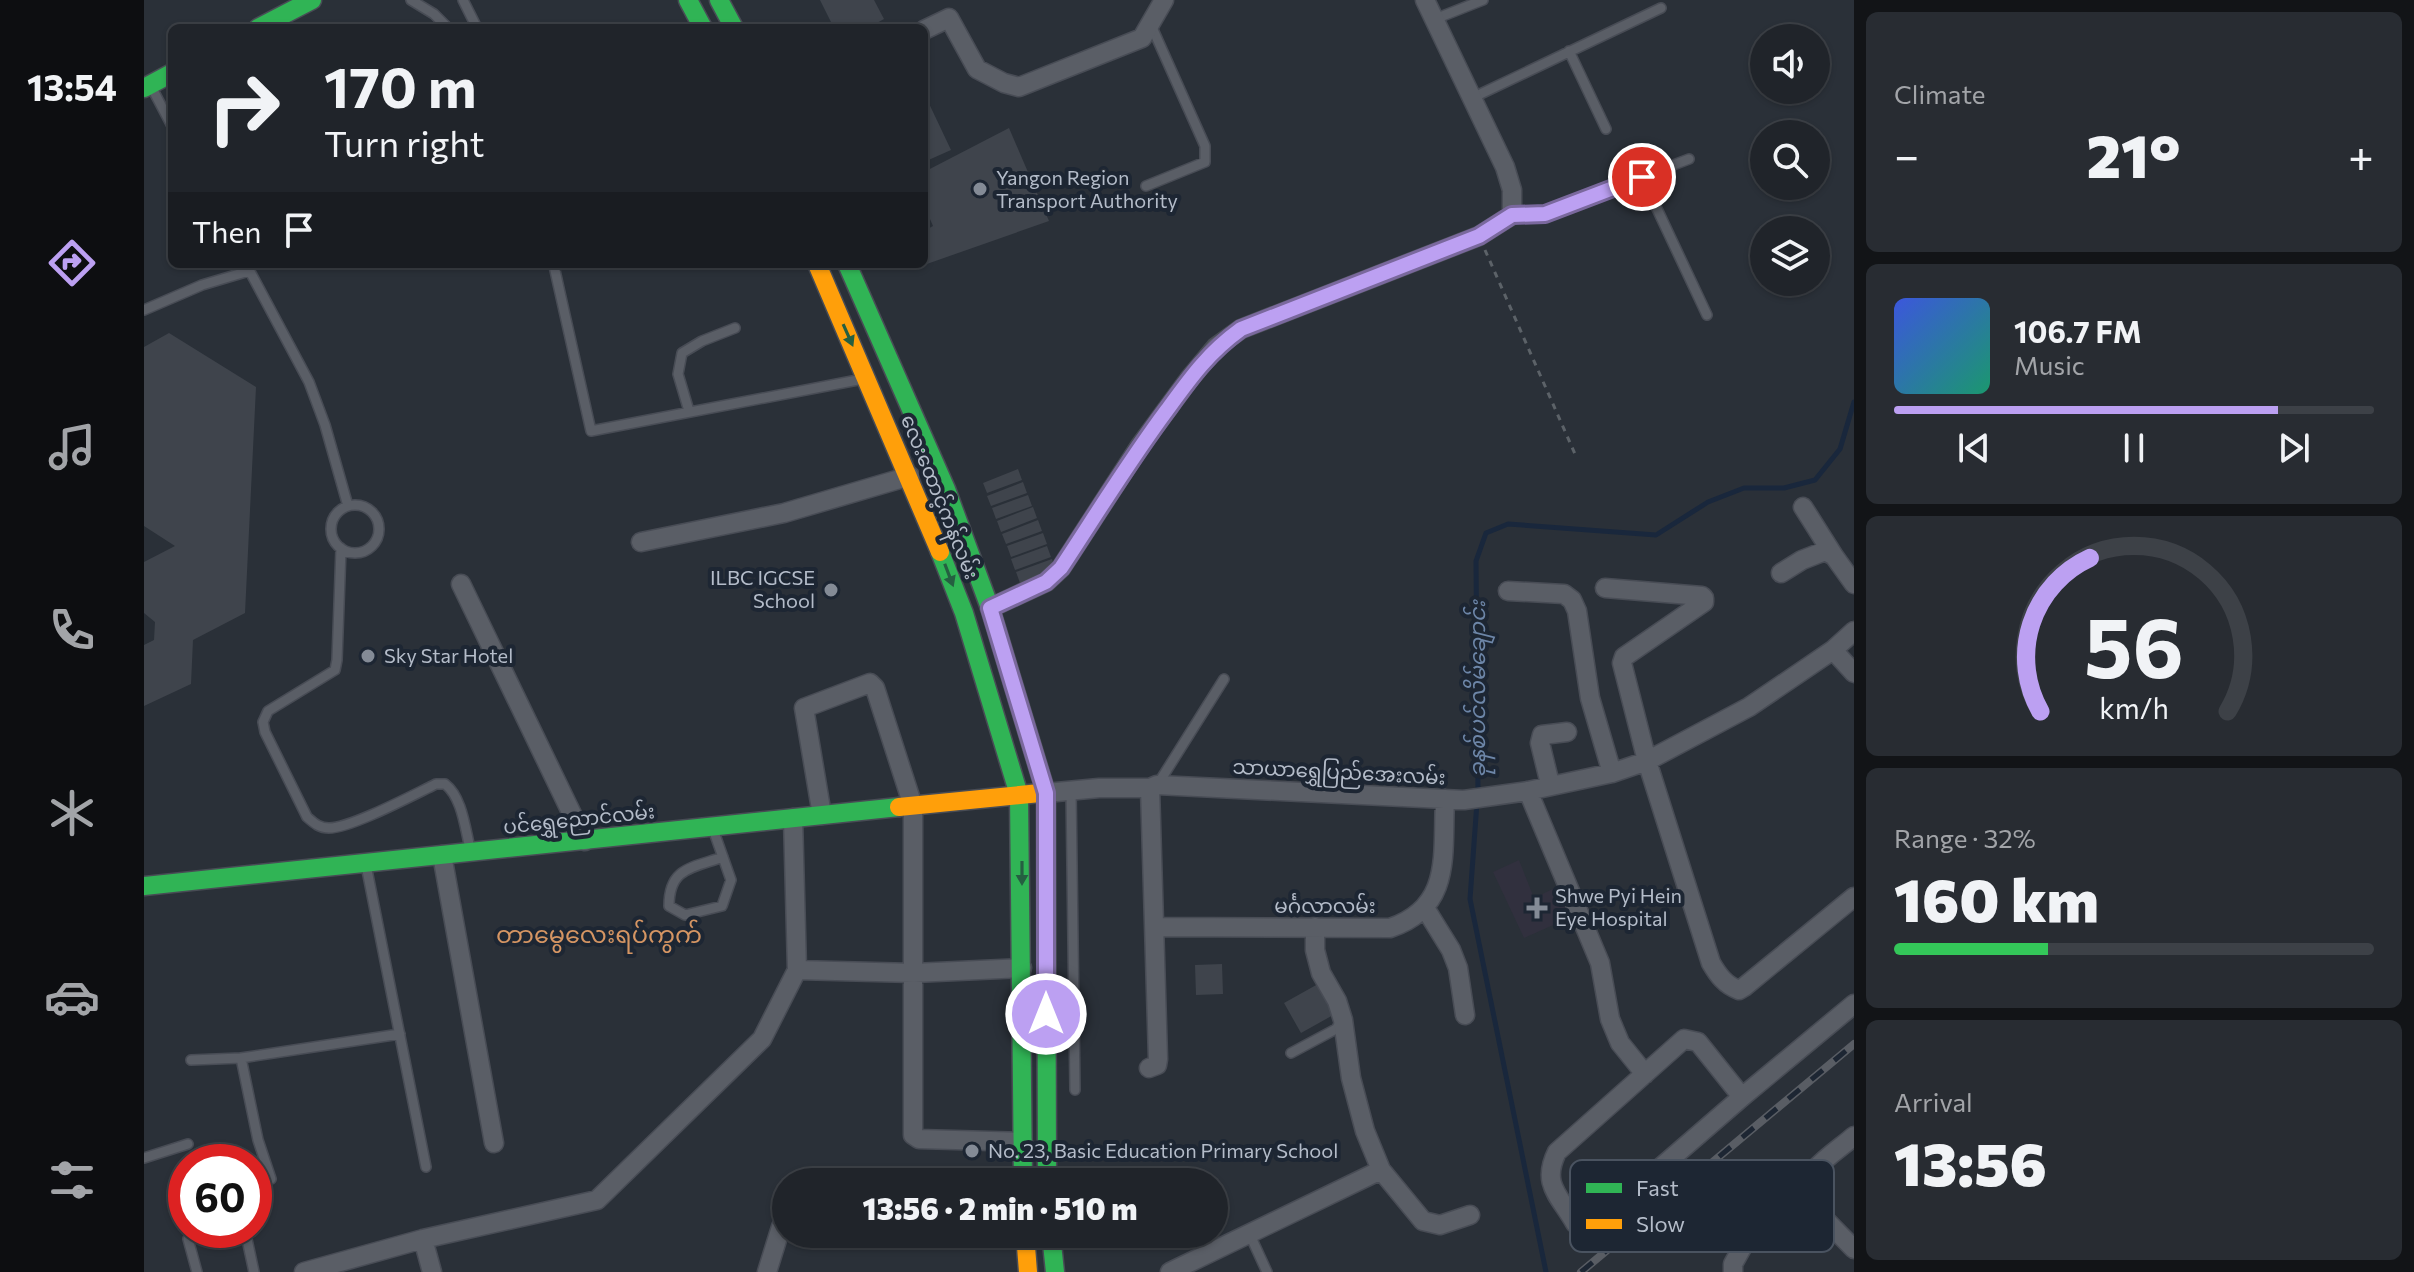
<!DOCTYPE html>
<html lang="en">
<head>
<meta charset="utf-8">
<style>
	:root { --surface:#20242a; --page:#282c32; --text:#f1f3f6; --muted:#a2a4a8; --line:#3d4147; --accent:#bca0f2 }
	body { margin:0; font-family:Commissioner,"Noto Sans Myanmar",sans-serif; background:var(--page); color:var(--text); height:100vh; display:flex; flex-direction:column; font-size:30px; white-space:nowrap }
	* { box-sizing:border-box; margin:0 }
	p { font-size:26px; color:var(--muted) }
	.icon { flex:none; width:44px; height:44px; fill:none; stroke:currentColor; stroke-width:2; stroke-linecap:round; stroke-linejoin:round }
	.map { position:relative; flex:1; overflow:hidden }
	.sheet { display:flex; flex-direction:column; gap:12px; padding:12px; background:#121417; width:560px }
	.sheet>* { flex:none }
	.top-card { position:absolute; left:24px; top:24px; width:760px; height:244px; border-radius:12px; box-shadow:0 2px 6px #0004,0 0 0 2px var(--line); background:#20242a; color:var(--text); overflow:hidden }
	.buttons { position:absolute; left:1606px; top:24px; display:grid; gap:16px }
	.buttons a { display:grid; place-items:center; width:80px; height:80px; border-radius:50%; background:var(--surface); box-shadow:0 2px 6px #0004,0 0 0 2px var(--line); font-size:40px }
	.speed { position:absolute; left:24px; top:1144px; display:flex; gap:16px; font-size:40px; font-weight:700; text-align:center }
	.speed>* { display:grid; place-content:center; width:104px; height:104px; border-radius:50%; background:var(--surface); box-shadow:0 2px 6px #0004,0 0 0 2px var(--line); line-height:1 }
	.speed .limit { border:12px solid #d22; background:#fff; color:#111 }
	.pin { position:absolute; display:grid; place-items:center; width:68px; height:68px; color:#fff; margin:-34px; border:4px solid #fff; border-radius:50%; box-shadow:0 2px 8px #0007 }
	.me { position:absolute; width:88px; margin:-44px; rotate:0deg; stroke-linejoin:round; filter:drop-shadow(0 0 6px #0008) }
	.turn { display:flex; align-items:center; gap:28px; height:168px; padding:0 24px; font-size:36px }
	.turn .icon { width:104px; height:104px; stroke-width:2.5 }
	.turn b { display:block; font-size:56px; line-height:68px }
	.then { display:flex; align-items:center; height:76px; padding:0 24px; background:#0003; gap:16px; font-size:30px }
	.big { font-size:60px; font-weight:800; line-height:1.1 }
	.sheet .card { flex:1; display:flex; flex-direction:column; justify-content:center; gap:12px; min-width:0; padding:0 28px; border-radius:12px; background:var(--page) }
	.sheet .dial { align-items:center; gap:0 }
	.dial svg { height:208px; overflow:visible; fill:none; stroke:var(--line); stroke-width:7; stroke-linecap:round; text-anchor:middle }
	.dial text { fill:var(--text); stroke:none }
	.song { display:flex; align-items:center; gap:24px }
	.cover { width:96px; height:96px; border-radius:12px; background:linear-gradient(135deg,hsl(230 70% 55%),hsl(160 70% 35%)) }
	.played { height:8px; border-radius:4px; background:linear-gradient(90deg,var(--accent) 80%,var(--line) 80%) }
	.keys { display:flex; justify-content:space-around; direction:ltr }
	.heat { display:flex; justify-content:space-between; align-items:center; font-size:44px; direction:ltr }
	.charge { height:12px; border-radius:6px; background:linear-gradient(90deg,#34c759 32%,var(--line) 0) }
	.trip { position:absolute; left:628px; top:1168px; width:456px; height:80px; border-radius:40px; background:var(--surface); box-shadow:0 2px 6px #0004,0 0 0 2px var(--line); font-weight:800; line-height:80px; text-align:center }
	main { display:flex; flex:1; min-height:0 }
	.menu { display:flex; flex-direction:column; width:144px; justify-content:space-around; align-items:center; background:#0d0e11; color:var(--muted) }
	.menu .icon { width:56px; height:56px }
	.menu .active { color:var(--accent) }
	.menu b { font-size:36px; color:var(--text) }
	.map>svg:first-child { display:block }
	.medical { fill:#31303e }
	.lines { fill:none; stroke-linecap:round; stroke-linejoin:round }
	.stream { stroke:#19273c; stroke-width:5 }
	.building { fill:#3f444c }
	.lane-casing { stroke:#484c55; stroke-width:12 }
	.street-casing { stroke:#484c55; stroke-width:21 }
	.fast-casing { stroke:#484c55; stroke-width:21 }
	.slow-casing { stroke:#484c55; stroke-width:21 }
	.path { stroke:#5c6268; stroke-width:3; stroke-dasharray:6 6; stroke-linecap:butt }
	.lane { stroke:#5a5e66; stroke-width:9 }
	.street { stroke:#5a5e66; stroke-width:18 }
	.fast { stroke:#30b455; stroke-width:18 }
	.slow { stroke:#ff9f0a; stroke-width:18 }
	.rail-casing { stroke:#595d64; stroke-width:8 }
	.rail { stroke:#1d2633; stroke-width:5; stroke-dasharray:15; stroke-linecap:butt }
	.oneway { fill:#255f41 }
	.route-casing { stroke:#7a689d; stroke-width:20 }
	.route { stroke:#bca0f2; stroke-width:14 }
	.poi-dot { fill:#848b96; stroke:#1d2633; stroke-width:3 }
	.labels { text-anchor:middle; stroke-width:8; stroke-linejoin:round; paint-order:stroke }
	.poi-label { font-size:20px; fill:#b4bcc9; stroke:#1d2633; text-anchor:start }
	.street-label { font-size:20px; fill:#b4bcc9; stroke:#1d2633 }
	.water-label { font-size:22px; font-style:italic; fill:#6d86a8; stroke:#1d2633 }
	.quarter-label { font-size:24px; fill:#d59563; stroke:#1d2633 }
	.key { fill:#1d2633; stroke:#4a5360; stroke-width:2 }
	.key-label { font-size:22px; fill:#b4bcc9 }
</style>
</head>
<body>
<main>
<nav class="menu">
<b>13:54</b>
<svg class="icon active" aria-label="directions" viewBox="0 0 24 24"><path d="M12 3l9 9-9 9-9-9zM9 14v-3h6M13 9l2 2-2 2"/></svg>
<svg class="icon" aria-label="music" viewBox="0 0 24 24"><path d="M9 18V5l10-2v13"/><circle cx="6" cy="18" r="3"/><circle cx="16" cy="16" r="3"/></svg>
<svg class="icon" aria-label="phone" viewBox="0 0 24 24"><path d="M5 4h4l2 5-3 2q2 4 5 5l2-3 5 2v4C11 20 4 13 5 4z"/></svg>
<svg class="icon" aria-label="climate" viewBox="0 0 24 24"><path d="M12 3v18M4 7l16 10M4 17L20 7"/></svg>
<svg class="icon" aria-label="car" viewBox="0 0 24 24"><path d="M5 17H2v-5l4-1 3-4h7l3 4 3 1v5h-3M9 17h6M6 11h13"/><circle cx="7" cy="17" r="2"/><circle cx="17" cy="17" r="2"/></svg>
<svg class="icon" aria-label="filters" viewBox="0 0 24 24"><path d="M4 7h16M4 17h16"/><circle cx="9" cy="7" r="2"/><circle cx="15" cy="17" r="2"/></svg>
</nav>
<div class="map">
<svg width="1710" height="1272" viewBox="0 0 1710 1272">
	<rect width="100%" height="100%" fill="#2a3038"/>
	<!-- medical -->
	<path class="medical" d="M1375,860l15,38 23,-11 12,31 -45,20 -31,-66z"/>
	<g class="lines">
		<!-- stream -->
		<path class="stream" d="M1334,792l-2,-231 10,-28 22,-9 148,11 52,-33 36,-14h40l31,-8 25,-31 14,-47
			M1333,802l-7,97 76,373"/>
	</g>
	<!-- building -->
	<path class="building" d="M676,0h54l10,19 -16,9h-34z
		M780,93l27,57 -27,12z
		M865,128l40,93 -125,44v-34l9,-5 -9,-21v-33z
		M25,333l87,54 -11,226 -52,27 -2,44 -47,22v-61l10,-5 1,-18 -11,-9v-51l31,-16 -31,-20v-179z
		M874,469l4,11 -35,13 -4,-10z
		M879,482l4,11 -36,13 -4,-10z
		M884,495l4,11 -36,13 -4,-11z
		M889,507l4,11 -36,14 -4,-11z
		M894,520l4,11 -36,13 -4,-10z
		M899,533l4,11 -36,13 -4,-11z
		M903,546l4,11 -36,13 -4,-11z
		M908,559l4,11 -36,13 -4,-11z
		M1078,964l1,30 -27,1 -1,-30z
		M1174,984l17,30 -34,19 -17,-30z"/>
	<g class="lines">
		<defs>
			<path id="lane" d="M267,0l23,14 14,14
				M319,0l14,28
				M1291,19l48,-19
				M1425,51l37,78
				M9,90l19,36
				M1328,98l189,-90
				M1498,177l65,138
				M1002,186l59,-24v-16l-54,-121
				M1368,215l33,-1 144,-55
				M102,264l63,118 16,43 23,81
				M418,264l-8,2 37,165 272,-52
				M0,310l58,-25 47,-14
				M545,411l-11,-37 4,-21 20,-12 33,-13
				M187 529a24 24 0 1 1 48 0a24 24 0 1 1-48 0Z
				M197,548l-4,112 -2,10 -67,41 -5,11 2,10 42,85c7,6 12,11 22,11 22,0 84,-33 107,-44h9c17,13 20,44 25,64
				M1014,784l66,-105
				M927,790l4,300
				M569,829l18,51 -9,26 -37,9 -16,-9c0,-38 22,-38 54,-49
				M222,865l60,302
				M1147,1053l45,-24 5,-7
				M97,1058l17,82 13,39
				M47,1060l50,-2 159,-24
				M0,1158l44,-14
				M101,1230l9,42
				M1106,1235l17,37
				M53,1272l-9,-33 2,-4 20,-5"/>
			<path id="street" d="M780,30l25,-12 28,51 27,14 15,4 123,-49 22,-38
				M1659,507l31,49
				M497,542l143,-29 126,-37
				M1637,573l21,-13 23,-9 9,5 20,28
				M317,584l124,257
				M1461,588l97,8 2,2v4l-80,55 -2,6 25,98 64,202c7,12 14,22 28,27l5,-3 110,-90
				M1364,591l56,3 8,6 5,11 13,87 22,75
				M846,608l56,-26 15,-14 79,-122 50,-68 26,-31 25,-18 238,-93 33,-21v-25l-7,-23 -80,-167
				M1689,650l21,23
				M1406,784l-10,-41 2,-8 25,-3
				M1384,791l72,172 10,56 10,24 25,31
				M902,793l53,-5h51l7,-3 307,15 64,-9 84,-18 35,-12 102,-54 84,-57 21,-19
				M678,815l-18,-107 66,-25 5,5 38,118v329l6,4 104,3
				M298,855l52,288
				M1281,908l26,42 7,18 7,47
				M1011,927l235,1c63,-21 52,-74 55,-129
				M1171,927v23l6,23 16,28 6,19 8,58 14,53 16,39 42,51 17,4 30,-10
				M653,970l117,3 108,-5
				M1005,1068l8,-3 1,-6 -8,-271
				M1598,1097l-44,-55 -14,-3 -127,113c-16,32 2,43 18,71l13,2 12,-5 142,-123 112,-93
				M1710,1136c-18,16 -53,36 -51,61l51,52
				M279,1239l9,33
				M160,1272l119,-33 174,-39 165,-161 35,-69 -4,-152
				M623,1272l14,-45 5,-3
				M1026,1272l211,-102
				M1589,1272v-8l15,-27"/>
			<path id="fast" d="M544,0l15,28
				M575,0l15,28
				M114,28l54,-28
				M0,88l28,-15
				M703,264l99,225 44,119 56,185 1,389
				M796,552l24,61 55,182 4,387
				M0,886l755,-79
				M907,1234l4,38"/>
			<path id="slow" d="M673,264l123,288
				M755,807l141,-14
				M881,1234l3,38"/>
		</defs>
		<!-- lane casing -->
		<use href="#lane" class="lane-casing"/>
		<!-- street casing -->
		<use href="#street" class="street-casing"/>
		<!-- fast casing -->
		<use href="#fast" class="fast-casing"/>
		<!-- slow casing -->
		<use href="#slow" class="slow-casing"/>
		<!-- path -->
		<path class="path" d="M1341,250l90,204"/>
		<!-- lane -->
		<use href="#lane" class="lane"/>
		<!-- street -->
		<use href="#street" class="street"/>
		<!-- fast -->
		<use href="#fast" class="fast"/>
		<!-- slow -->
		<use href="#slow" class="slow"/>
		<defs>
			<path id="rail" d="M1437,1272l273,-228"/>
		</defs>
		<!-- rail casing -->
		<use href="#rail" class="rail-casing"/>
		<!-- rail -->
		<use href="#rail" class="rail"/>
	</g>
	<!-- one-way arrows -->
	<defs><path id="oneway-solid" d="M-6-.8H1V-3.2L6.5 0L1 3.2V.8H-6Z" transform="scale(2)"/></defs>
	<g class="oneway">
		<use href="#oneway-solid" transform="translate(704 335) rotate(66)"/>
		<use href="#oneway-solid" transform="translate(805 575) rotate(69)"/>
		<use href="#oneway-solid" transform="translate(878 873) rotate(90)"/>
	</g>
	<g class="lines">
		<defs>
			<path id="route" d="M902,1014v-221l-56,-185 56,-26 15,-14c35,-53 68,-107 106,-158 24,-33 41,-57 74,-81l238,-93 33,-21 33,-1 97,-37"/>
		</defs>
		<!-- route casing -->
		<use href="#route" class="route-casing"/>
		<!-- route -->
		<use href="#route" class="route"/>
	</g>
	<!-- markers -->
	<g class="poi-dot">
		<circle cx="836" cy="189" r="8"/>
		<circle cx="687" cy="590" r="8"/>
		<circle cx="224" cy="656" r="8"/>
		<path d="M1389 896h8v8h8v8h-8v8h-8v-8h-8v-8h8z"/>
		<circle cx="828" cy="1151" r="8"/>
	</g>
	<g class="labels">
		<!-- poi labels -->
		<g class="poi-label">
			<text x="852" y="185">Yangon Region<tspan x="852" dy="23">Transport Authority</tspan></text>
			<text x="671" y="585" text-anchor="end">ILBC IGCSE<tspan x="671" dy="23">School</tspan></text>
			<text x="240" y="663">Sky Star Hotel</text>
			<text x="1411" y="903">Shwe Pyi Hein<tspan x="1411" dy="23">Eye Hospital</tspan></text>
			<text x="844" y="1158">No. 23, Basic Education Primary School</text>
		</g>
		<!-- street labels -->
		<g class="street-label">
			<text transform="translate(796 497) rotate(68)" y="7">လေးထောင့်ကန်လမ်း</text>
			<text transform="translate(1195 772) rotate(3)" y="7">သာယာရွှေပြည်အေးလမ်း</text>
			<text transform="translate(435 819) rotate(-6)" y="7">ပင်ရွှေညောင်လမ်း</text>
			<text x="1181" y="913">မင်္ဂလာလမ်း</text>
		</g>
		<!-- water labels -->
		<g class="water-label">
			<text transform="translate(1333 689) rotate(-90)" y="8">ခုနစ်ပင်လိမ်ချောင်း</text>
		</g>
		<!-- quarter labels -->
		<g class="quarter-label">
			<text x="455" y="943">တာမွေလေးရပ်ကွက်</text>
		</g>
	</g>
	<!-- legend -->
	<rect x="1426" y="1160" width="264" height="92" rx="12" class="key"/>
	<rect x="1442" y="1183" width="36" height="10" fill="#30b455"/>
	<rect x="1442" y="1219" width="36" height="10" fill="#ff9f0a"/>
	<g class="key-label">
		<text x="1492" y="1196">Fast</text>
		<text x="1492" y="1232">Slow</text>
	</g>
</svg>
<div class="buttons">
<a><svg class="icon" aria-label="sound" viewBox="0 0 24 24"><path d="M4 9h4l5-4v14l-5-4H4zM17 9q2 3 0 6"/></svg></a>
<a><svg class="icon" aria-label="search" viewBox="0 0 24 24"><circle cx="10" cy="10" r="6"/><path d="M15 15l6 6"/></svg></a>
<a><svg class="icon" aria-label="layers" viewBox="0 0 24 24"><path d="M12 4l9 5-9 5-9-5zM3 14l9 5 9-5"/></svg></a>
</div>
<div class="speed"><div class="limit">60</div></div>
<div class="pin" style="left:1498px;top:177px;background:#d93025"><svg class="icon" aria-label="arrive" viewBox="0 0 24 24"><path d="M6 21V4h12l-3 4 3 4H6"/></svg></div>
<svg class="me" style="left:902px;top:1014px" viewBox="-20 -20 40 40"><circle r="17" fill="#bca0f2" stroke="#fff" stroke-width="3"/><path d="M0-11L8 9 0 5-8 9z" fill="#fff"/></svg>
<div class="trip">13:56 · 2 min · 510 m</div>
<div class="top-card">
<div class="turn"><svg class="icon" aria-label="right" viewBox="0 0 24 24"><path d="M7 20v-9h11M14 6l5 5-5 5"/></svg><div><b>170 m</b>Turn right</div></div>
<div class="then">Then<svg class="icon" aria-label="arrive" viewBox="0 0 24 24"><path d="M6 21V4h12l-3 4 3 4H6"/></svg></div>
</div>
</div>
<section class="sheet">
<div class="card"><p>Climate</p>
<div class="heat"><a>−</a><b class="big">21°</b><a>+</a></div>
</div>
<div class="card">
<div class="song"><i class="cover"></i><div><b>106.7 FM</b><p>Music</p></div></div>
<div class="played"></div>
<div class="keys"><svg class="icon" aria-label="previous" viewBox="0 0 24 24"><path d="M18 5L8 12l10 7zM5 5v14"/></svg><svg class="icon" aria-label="pause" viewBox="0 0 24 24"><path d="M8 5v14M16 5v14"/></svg><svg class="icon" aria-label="next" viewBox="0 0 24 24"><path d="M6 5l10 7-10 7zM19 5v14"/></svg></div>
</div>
<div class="card dial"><svg viewBox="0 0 100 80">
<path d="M14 69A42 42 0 1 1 86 69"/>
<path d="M14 69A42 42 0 0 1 33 10" stroke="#bca0f2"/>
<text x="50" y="56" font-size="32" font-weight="700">56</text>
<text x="50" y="72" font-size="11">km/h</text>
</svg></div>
<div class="card"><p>Range · 32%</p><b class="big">160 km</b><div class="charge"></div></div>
<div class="card"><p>Arrival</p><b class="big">13:56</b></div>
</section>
</main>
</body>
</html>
